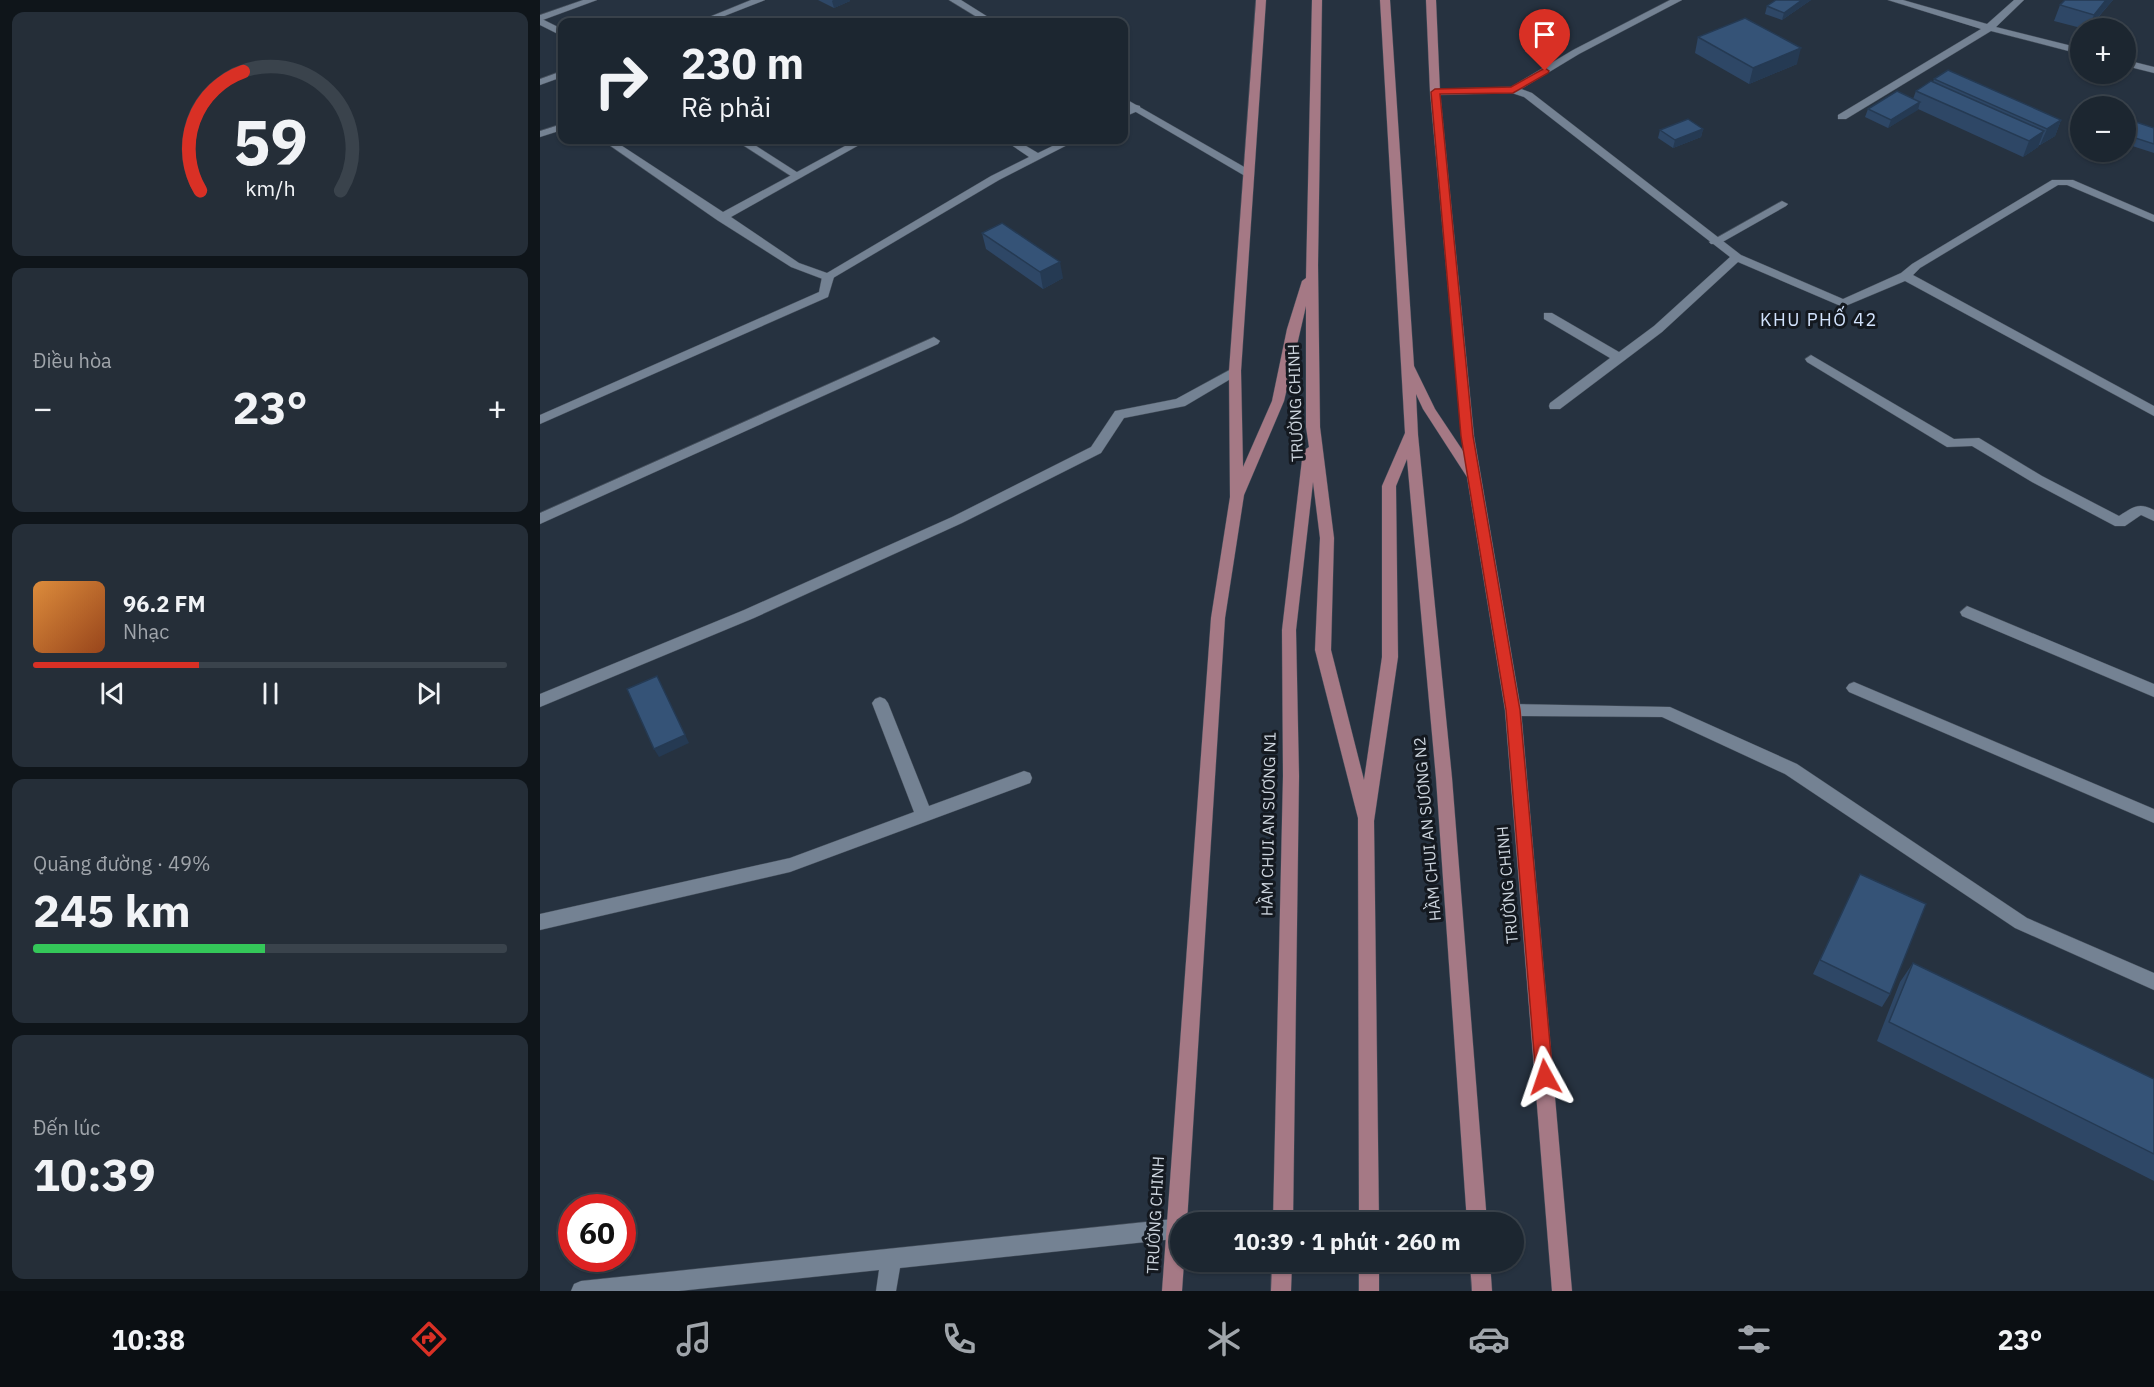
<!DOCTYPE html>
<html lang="vi">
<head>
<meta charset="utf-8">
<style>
	:root { --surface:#1c2630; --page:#252e38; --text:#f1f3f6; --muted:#a0a5ab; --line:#3a434c; --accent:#d93025 }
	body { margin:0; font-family:"IBM Plex Sans",sans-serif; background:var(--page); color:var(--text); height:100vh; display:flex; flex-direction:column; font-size:22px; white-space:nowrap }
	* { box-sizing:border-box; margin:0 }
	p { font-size:20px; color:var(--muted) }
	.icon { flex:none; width:33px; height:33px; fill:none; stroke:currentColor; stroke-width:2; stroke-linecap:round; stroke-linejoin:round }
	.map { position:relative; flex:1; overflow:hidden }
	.panel { display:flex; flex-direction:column; gap:12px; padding:12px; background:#0f151a; width:540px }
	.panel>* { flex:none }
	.banner { position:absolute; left:18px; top:18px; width:570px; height:126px; border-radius:12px; box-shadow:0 2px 4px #0004,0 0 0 2px var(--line); background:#1c2630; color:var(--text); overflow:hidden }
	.buttons { position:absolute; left:1530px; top:18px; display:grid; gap:12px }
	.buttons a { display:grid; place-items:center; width:66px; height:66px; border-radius:50%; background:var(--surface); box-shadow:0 2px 4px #0004,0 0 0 2px var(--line); font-size:30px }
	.speed { position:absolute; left:18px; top:1194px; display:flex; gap:12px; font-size:30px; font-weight:700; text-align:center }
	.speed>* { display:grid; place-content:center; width:78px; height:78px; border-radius:50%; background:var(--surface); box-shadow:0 2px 4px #0004,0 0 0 2px var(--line); line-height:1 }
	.speed .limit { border:9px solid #d22; background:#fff; color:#111 }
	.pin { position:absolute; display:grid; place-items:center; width:51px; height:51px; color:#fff; margin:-62px -26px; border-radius:50% 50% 50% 0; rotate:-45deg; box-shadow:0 0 6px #0007 }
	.pin .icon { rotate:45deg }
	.me { position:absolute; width:66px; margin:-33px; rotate:355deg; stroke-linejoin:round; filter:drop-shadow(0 0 4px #0008) }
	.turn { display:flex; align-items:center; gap:21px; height:126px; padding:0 24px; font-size:27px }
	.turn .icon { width:78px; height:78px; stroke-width:2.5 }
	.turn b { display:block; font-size:42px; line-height:51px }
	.big { font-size:45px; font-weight:700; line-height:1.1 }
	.panel .card { flex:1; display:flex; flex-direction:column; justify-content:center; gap:9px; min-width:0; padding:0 21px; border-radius:12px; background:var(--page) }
	.panel .dial { align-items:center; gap:0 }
	.dial svg { height:156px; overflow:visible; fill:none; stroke:var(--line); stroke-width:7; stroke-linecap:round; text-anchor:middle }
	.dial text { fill:var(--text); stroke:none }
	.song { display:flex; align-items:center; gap:18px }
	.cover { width:72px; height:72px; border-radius:9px; background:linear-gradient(135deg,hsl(30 70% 55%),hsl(20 70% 35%)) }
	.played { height:6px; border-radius:3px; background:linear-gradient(90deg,var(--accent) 35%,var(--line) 35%) }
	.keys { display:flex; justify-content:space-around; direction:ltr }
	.heat { display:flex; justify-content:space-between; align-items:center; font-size:33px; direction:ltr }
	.charge { height:9px; border-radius:4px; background:linear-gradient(90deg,#34c759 49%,var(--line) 0) }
	.trip { position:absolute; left:630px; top:1212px; width:354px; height:60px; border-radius:30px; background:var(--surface); box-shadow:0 2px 4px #0004,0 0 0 2px var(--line); font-weight:700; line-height:60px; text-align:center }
	.menu { display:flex; height:96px; justify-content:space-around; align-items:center; background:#0b0f13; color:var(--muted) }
	.menu .icon { width:42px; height:42px }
	.menu .current { color:var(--accent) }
	.menu b { font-size:27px; color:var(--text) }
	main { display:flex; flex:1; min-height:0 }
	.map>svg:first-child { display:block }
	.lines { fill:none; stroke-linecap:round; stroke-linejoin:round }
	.lane-casing { stroke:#434d59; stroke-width:1 }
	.street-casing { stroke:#434d59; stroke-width:1 }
	.primary-casing { stroke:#434d59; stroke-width:1 }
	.lane { fill:#748293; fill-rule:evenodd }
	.street { fill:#748293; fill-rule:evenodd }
	.primary { fill:#a57985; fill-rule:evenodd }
	.wall { fill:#2e4766 }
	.shaded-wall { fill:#253a53 }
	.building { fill:#355377; stroke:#253a53; stroke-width:1.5 }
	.route { fill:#d93025; stroke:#8d1f18; stroke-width:1.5 }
	.labels { text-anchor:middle; stroke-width:6; stroke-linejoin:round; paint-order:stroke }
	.street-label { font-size:16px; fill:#cbd3dc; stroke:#141920 }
	.neighbourhood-label { font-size:18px; letter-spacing:1.5px; fill:#d2e3fd; stroke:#141920 }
</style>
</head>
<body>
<main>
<section class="panel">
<div class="card dial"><svg viewBox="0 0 100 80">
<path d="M14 69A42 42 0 1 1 86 69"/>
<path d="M14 69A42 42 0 0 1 36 8" stroke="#d93025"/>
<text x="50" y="56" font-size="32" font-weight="700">59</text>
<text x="50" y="72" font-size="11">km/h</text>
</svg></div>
<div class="card"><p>Điều hòa</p>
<div class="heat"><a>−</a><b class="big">23°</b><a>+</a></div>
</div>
<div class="card">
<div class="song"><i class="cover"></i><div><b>96.2 FM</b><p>Nhạc</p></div></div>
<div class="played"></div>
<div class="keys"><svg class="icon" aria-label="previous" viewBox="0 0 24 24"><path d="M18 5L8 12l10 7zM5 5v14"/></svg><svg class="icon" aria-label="pause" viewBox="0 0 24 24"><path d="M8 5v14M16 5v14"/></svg><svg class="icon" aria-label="next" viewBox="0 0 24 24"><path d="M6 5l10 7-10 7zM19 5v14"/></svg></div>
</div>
<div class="card"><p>Quãng đường · 49%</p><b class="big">245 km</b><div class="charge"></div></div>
<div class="card"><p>Đến lúc</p><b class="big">10:39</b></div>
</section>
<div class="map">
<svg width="1614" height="1291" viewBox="0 0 1614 1291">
	<rect width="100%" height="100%" fill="#263240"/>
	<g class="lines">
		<defs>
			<path id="lane" d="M43,0h14l-57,21v-6z
				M1130,0h12l-103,54 -58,35 11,4 209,162 102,44 58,-26 11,-9 140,-84h21l81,35v7l-87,-37h-9l-138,83 -7,7 241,131v10l-249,-135 -62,26 -105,-45 -76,70 -102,77h-10l-1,-3 1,-3 60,-45 -66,-39v-6h8l67,39 35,-26 76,-69 -206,-160 -12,-4 -77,2 -5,-3 5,-3 76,-2 62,-37z
				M596,105l4,1v4l-16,7v-7z
				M22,124v6l-22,7v-6z
				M62,140h11l110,72 133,-72h12l-137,77 68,46 28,10 164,-97 38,-19 -25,-17h12l22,13 27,-13h12l-78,40 -171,101 -37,-14 -74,-47z
				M394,337l6,4 -2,3 -398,180v-11z
				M1271,355l143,84 25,-1 63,38 77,40c14,-9 20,-14 35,-6v11l-13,-6 -16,11h-10l-83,-44 -60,-36 -25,1 -140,-85 -2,-3z
				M973,704l157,3 127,57 230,154 127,55v17l-139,-62 -230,-154 -123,-57 -149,-1 -6,-2 -2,-4 2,-4z"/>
			<path id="street" d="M211,0h14l-56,22h-12z
				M409,0h12l35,22h-11z
				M1348,0h15l84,24 27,-24h10l-28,27 84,21v6l-89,-23 -145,88h-8v-4l143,-86z
				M0,18l22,11v7l-22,-11z
				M1586,60l28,7v6l-28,-7z
				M22,71v6l-22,8v-6z
				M584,98l129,74 1,2 -9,2 -121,-71z
				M195,140h12l56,36 -9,2z
				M1242,201l6,3 -2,2 -67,38h-8l-2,-2z
				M288,273l6,4 -6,20 -288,127v-9l279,-123 3,-15z
				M695,367l6,4 -2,3 -54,32 -61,12 -23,35 -139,70 -208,95 -214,89v-13l204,-84 208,-93 139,-70 24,-36 61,-12z
				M1427,606l187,78v13l-192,-81 -2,-4z
				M1314,682l300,127v14l-305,-131 -3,-4 3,-4z
				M340,697l5,2 3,4 41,103 95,-35 6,2 2,5 -2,5 -240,89 -250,58v-16l250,-56 124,-46 -42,-109 3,-4z
				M634,1219l7,3 -1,14 -6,3 -274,29 -4,23h-20l3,-21 -200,21h-108l3,-7 7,-3z"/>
			<path id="primary" d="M716,0h10l-25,371 2,96 29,-66 15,-72 15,-48 4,-3 6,-278h10l-4,265 2,162 14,111 -3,112 33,130 18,-123v-171l23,-53 -25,-433h10l24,366 21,43 28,42 -33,-359 -4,-92h10l4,92 34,344 47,274 51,581h-20l-47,-581 -38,-233 -44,-68 -7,-15 2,41 34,343 35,444h-20l-31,-444 -29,-319 -11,27 2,171 -24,164 5,401h-20l-1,-404 -43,-168 5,-112 -7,-56 -17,148 3,146 -6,446h-20l10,-446 -1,-146 21,-179 6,-4 -3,-20v-121l-22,95 -40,94 -19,123 -38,604h-7v40h4l-2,29h-20l49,-673 19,-121 -1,-126z
				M732,1262h20l-1,29h-20z
				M819,1262h20v29h-20z
				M930,1262h20l2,29h-20z"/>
		</defs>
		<!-- lane casing -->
		<use href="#lane" class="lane-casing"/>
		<!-- street casing -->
		<use href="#street" class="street-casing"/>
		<!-- primary casing -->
		<use href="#primary" class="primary-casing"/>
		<!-- lane -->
		<use href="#lane" class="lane"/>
		<!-- street -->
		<use href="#street" class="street"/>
		<!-- primary -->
		<use href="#primary" class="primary"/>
	</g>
	<!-- wall -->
	<path class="wall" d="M278,0h32v1l-16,7z
		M1236,0h35l-29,20 -17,-6 2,-8z
		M1525,0h48l-24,28h-8l-27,-7 6,-16z
		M1158,37l99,27 -48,20 -54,-31z
		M1394,79l127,41 -6,16 -15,9h-1l-1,2 -15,10 -105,-48 -30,19 -23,-11 3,-8 45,-10 3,-8 17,-9z
		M1614,128v25l-28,-9v-13z
		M1163,129l-2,8 -28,11 -15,-10 2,-8z
		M442,233l81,45 -20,11 -57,-40z
		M1320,874l30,120 -8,13 -69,-33z
		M1373,963l241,116v102l-277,-140 23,-59z"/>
	<!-- shaded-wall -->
	<path class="shaded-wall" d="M293,0h17v1l-16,7 -2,-7z
		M1262,0h9l-29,20 2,-7z
		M1566,0h7l-25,28 6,-13z
		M1261,48l-4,16 -48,20 4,-16z
		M1380,102l-2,8 -30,18 3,-8z
		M1521,120l-6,16 -15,9 7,-16z
		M1163,129l-2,8 -28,11 2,-8z
		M1504,131l-6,16 -15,10 6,-16z
		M520,262l3,16 -20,11 -3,-17z
		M117,676l32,67 -30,14 -5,-8z"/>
	<!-- building -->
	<path class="building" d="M1236,0h26l-18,13 -17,-7z
		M1525,0h41l-12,15 -34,-10z
		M1205,18l56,30 -48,20 -55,-31z
		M1408,70l113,50 -14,9 -113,-50z
		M1391,81l113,50 -15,10 -113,-50z
		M1357,91l23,11 -29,18 -23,-11z
		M1148,119l15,10 -28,11 -15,-10z
		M1593,121l21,7v16l-28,-9v-4z
		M462,223l58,39 -20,10 -58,-39z
		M117,676l28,59 -31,14 -27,-60z
		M1320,874l66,30 -36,90 -70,-34z
		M1373,963l241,116v75l-265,-132z"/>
	<!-- route -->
	<path class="route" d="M1005,68l4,3 -1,2 -35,20 -73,1 33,342 47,274 33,367 -2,6 -6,2 -6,-2 -3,-6 -30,-367 -45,-274 -30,-344 4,-3 76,-2z"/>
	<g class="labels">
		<!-- street labels -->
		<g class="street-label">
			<text transform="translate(755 403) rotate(-92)" y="6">TRƯỜNG CHINH</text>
			<text transform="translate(728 824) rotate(-89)" y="6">HẦM CHUI AN SƯƠNG N1</text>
			<text transform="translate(887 829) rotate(-95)" y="6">HẦM CHUI AN SƯƠNG N2</text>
			<text transform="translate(967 885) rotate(-95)" y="6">TRƯỜNG CHINH</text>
			<text transform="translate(615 1215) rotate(-87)" y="6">TRƯỜNG CHINH</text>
		</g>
		<!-- neighbourhood labels -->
		<g class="neighbourhood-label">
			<text x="1279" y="326">KHU PHỐ 42</text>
		</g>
	</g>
</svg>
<div class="buttons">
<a>+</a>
<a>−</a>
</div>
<div class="speed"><div class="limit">60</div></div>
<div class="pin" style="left:1005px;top:71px;background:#d93025"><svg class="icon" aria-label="arrive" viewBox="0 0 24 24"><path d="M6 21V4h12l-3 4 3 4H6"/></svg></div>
<svg class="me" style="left:1005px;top:1077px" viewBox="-20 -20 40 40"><path d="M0-17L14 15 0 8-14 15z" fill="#d93025" stroke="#fff" stroke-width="4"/></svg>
<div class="trip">10:39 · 1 phút · 260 m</div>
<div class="banner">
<div class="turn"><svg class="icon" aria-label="right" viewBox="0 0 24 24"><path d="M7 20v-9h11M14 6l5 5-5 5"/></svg><div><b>230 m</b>Rẽ phải</div></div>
</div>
</div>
</main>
<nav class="menu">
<b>10:38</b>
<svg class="icon current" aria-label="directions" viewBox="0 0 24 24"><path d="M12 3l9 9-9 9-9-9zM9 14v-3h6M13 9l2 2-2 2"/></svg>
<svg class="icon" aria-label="music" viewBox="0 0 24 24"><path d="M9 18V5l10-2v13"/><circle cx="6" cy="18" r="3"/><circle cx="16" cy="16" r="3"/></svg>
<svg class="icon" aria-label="phone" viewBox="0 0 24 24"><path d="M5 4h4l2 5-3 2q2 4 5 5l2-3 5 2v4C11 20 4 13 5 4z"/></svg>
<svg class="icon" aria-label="climate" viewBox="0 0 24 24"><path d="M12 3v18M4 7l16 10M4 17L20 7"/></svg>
<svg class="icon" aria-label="car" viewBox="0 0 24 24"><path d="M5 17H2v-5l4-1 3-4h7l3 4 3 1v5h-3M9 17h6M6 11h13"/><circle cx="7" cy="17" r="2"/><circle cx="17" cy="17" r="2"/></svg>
<svg class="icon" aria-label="filters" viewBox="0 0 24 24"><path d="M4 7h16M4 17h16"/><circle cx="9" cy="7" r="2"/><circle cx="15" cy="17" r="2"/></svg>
<b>23°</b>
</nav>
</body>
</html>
